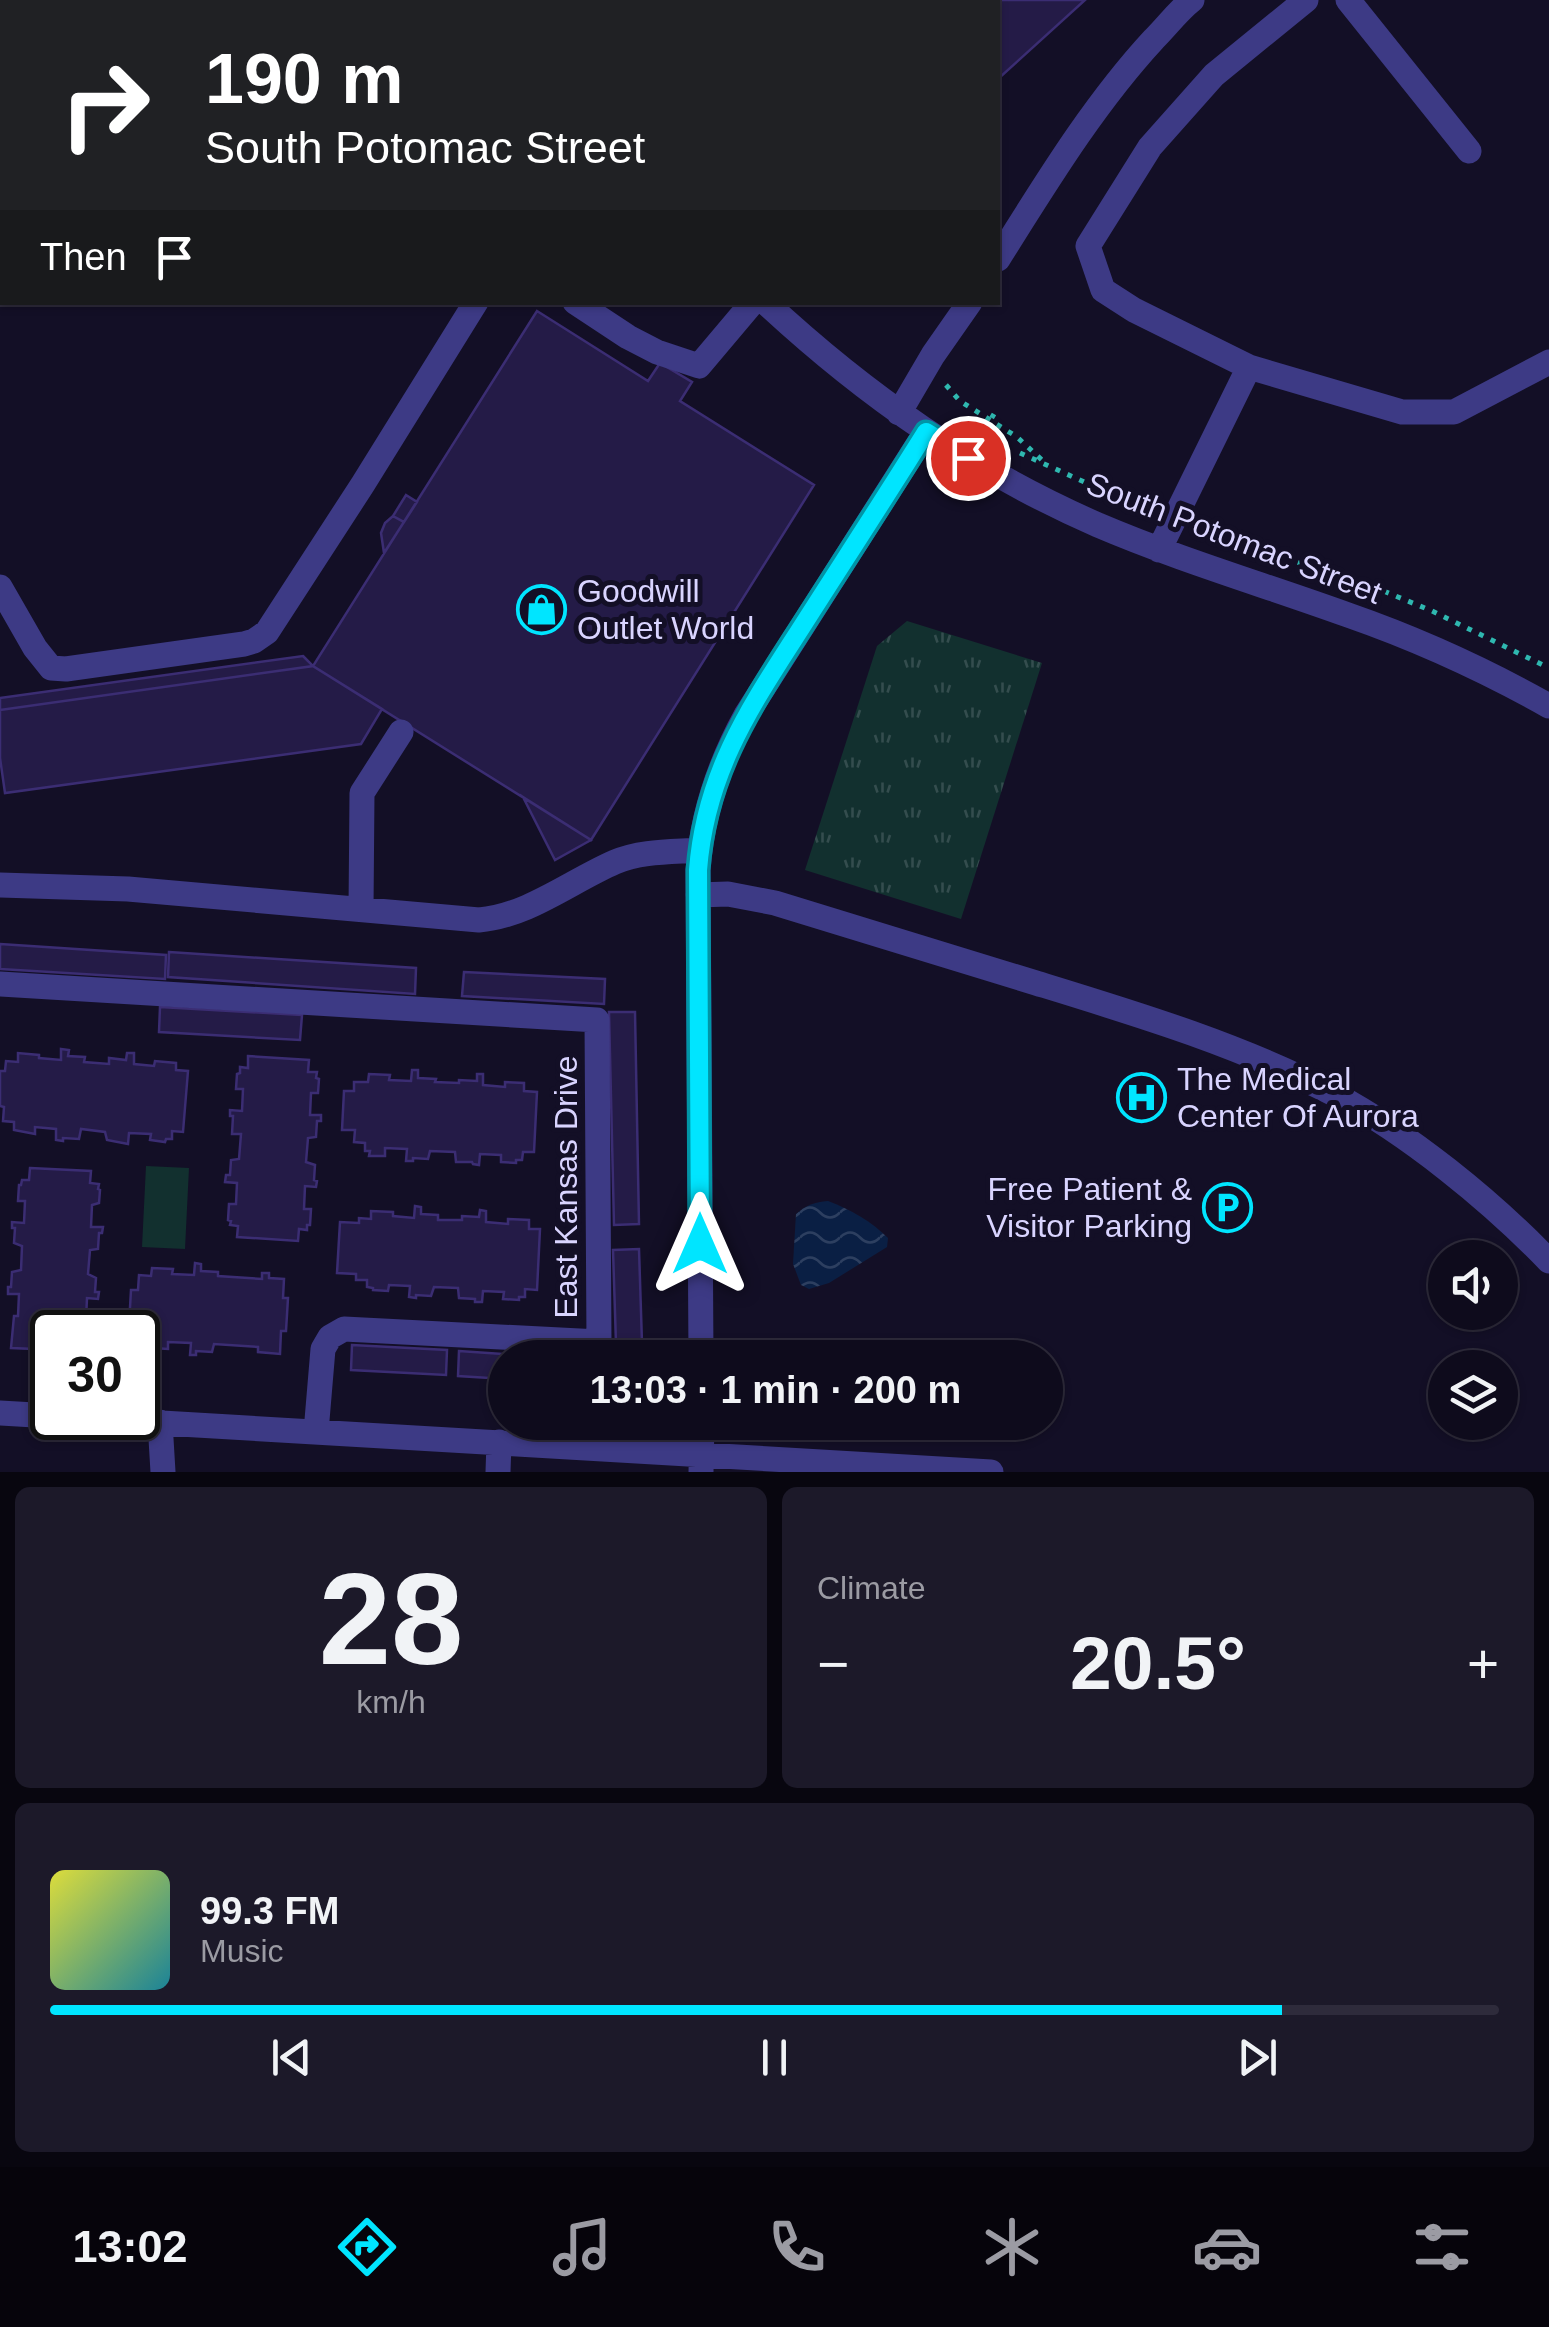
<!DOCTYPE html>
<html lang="en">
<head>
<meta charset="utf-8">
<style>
	:root { --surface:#0e0b1c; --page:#1c1929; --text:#f1f3f6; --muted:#9b9ba3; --line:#2e2b3b; --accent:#00e5ff }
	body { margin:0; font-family:Arial,sans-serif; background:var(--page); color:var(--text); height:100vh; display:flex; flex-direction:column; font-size:38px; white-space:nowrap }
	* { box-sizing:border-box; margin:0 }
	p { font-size:32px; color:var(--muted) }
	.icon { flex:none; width:55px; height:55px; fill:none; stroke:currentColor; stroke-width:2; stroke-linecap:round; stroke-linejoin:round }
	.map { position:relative; height:1472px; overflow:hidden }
	.side { display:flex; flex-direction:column; gap:15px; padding:15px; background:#08060f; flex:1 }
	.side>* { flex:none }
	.guide { position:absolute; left:0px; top:0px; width:1000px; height:305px; box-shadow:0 2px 8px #0004,0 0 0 2px var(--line); background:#202124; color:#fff; overflow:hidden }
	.tools { position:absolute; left:1428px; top:1240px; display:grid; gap:20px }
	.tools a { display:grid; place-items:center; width:90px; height:90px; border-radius:50%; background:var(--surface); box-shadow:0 2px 8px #0004,0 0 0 2px var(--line); font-size:50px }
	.speed { position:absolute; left:30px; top:1310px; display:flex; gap:20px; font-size:50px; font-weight:700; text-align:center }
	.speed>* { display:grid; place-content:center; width:130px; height:130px; border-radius:50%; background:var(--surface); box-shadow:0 2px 8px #0004,0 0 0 2px var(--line); line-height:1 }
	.speed .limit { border:5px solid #111; border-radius:15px; background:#fff; color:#111 }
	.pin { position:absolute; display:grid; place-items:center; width:85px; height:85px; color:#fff; margin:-42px; border:5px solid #fff; border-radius:50%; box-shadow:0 2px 10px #0007 }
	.me { position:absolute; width:110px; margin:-55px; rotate:0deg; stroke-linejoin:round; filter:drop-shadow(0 0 8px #0008) }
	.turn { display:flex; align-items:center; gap:35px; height:210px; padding:0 40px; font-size:45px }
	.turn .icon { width:130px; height:130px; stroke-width:2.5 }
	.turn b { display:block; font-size:70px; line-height:85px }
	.then { display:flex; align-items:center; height:95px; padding:0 40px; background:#0003; gap:20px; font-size:38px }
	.big { font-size:75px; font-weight:800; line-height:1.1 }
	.side .tile { flex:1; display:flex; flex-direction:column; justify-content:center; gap:15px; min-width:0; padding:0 35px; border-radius:15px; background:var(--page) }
	.side .dial { align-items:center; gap:0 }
	.dial b { font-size:130px; line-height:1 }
	.song { display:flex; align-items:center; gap:30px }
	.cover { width:120px; height:120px; border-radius:15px; background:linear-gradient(135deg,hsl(60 70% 55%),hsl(190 70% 35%)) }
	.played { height:10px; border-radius:5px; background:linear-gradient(90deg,var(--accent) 85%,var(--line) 85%) }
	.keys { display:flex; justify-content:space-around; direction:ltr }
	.heat { display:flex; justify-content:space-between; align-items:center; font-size:55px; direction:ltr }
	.side .tiles { flex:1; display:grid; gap:15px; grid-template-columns:1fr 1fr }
	.tile:last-child { grid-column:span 2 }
	.trip { position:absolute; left:488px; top:1340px; width:575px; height:100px; border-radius:50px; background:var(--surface); box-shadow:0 2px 8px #0004,0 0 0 2px var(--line); font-weight:800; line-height:100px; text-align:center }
	.dock { display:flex; height:160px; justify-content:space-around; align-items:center; background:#06040b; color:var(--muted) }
	.dock .icon { width:70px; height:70px }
	.dock .current { color:var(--accent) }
	.dock b { font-size:45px; color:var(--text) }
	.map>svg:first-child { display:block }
	.grass { fill:#12302f }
	.park { fill:url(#park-tufts) }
	.water { fill:url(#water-waves) }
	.building { fill:#241b47; stroke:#3b2d73; stroke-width:2.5 }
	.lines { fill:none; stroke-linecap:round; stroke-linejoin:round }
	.path { stroke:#2fb8b0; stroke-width:5; stroke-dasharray:5 8; stroke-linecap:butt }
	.minor { stroke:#3d3a85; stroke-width:25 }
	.route-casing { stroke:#0095a6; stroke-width:25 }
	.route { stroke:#00e5ff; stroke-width:18 }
	.labels { text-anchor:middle; stroke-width:10; stroke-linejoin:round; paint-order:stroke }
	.street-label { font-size:32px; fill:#d9d4ff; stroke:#130f26 }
	.poi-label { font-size:32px; fill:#d9d4ff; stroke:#130f26; text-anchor:start }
</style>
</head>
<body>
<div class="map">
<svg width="1549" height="1472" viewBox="0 0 1549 1472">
	<defs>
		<pattern id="park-tufts" width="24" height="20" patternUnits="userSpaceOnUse" patternTransform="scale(2.5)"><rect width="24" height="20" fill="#12302f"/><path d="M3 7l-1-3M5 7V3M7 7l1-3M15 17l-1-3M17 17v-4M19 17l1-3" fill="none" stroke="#344d4e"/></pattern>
		<pattern id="water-waves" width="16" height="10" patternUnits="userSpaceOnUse" patternTransform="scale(2.5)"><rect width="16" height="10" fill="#0a1f44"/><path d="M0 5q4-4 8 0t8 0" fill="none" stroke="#2d3f60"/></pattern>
	</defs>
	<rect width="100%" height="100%" fill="#130f26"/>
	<!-- grass -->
	<path class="grass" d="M146,1166l43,2 -4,81 -43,-2z"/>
	<!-- park -->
	<path class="park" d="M907,621l135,42 -81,256 -156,-49 72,-224z"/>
	<!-- water -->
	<path class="water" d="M828,1201c22,8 44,21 60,37l-1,9 -58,36 -20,6 -8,-4 -8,-21 3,-50c10,-9 19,-12 32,-13z"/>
	<!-- building -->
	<path class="building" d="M133,0h107l-5,2h-101z
		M817,0h268l-87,79v-77h-179z
		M537,311l111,70 12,-18 32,19 -12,19 134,84 -223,355 -278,-174z
		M406,495l11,7 -13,20 -11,-6z
		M393,516l11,6 -20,31 -3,-20 4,-10z
		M303,656l10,10 -313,44v-12z
		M313,666l69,43 -21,35 -356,49 -5,-35v-48z
		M523,797l68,43 -36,20z
		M0,944l166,11 -1,24 -165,-10z
		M169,952l247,16 -1,26 -247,-17z
		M464,972l141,7 -1,25 -142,-8z
		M160,1007l142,8 -2,25 -141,-8z
		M609,1012h26l4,212 -25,1z
		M61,1049l8,1 -1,6 17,1 -1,5 25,2v-6l17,2 1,-7h7v11l20,2 1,-5 21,2v7l12,1 -5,61 -11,-1v8h-6l-1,3 -15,-2 1,-6 -22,-1 -1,11 -21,-4 -2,-8 -24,-3 -2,10 -16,-1v3l-7,-1v-11l-21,-2v7l-21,-4v-8l-11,-1 1,-14 -4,-1v-35h5l1,-10 12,1v-9l21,2v3l22,2z
		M248,1056l61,4 -1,12h9l-1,6 3,1 -1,14h-7l-1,22h11v6h-4l-1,16 -8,1 -2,24 9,3 -1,15 3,1 -1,6 -11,-1 -1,23h7l-1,16h-3v5l-8,-1 -1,12 -61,-4 1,-11 -8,-1 1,-4 -3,-1 1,-16h7l1,-21 -12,-1 1,-7h4l1,-15 8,-1 2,-25h-9l1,-18h-3v-6l12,1 1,-22h-7l1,-15 3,-1v-6l8,1z
		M412,1070h6v8l18,1 -1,3 24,1v-3l18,1v-7h6v11l22,2v-5l19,1v8l13,1 -3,60h-11l-1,8h-6v3l-15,-1v-7l-21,-1 -1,11 -6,-1 -1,-2h-16l-1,-10 -25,-1 -2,8 -15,-1v3h-7l1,-12 -22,-1v8h-16l1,-5h-5v-8l-11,-1 1,-12h-13l2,-39h10v-9h14l1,-8 21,1 -1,5 22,1z
		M30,1168l61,3 -1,12 9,1 -1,5 2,1 -1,13 -7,2 -1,22h12l-1,6h-3l-1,16 -8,1 -2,24 8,4 -1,14h4l-1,7 -11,-1 -1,22h6v12h-40v19h-3l-1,6 -15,-1 1,-7 -23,-1 3,-32h4l1,-22h-11v-7h3l1,-15 9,-2 1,-24 -8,-3 1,-15h-3v-6l12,1 1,-22h-7l1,-16h2l1,-5h7z
		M415,1206l6,1v7l17,1v5h24v-4l17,1 1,-7 6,1v11l22,2v-5l21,1v9h11l-3,61 -12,-1v8h-6v3l-16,-1 1,-7 -21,-1 -1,11h-7v-3l-16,-1 -1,-10 -24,-1 -3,9 -15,-1v3l-7,-1 1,-11 -21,-1 -1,6 -15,-1v-2l-6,-1v-7h-11v-6l-19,-1 3,-51 19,1v-5l12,1v-8l22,1v4l21,2z
		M639,1249l3,94 -26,1 -3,-94z
		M195,1263l6,1v7l17,1v4l44,3v-6h7v5l15,1 -1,19h5l-2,33h-5l-1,23 -22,-2v-5l-44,-3 -2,8 -16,-1v4h-6l1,-12 -23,-1v7l-15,-1v-3h-6v-8h-9l-1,-12h-8l2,-35h7l1,-15 12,1 1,-8 21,1 -1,5 22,1z
		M352,1345l95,5 -1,25 -95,-5z
		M459,1351l105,7h-59v21l-47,-3z"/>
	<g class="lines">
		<!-- path -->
		<path class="path" d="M946,385l14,16 57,36 26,24
			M985,429l9,-15
			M1020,453l131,59
			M1199,530l182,60 51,21 117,57"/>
		<!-- minor -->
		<path class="minor" d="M94,0l1,2
			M503,0l2,2
			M1348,0l121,151
			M0,114l2,-2
			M0,220l2,-1
			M998,259c48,-76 95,-154 156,-220 13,-13 24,-28 38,-39
			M575,302l53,35 29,15 42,14 54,-64
			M765,302c100,93 207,168 333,223 82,35 167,60 250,90 69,24 137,55 201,91
			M1249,367l-115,-57 -31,-20 -15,-44 62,-99 64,-72 92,-75
			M899,413l34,-58 37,-53
			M1159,550l90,-183 153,45h52l95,-50
			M0,587l35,61 16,20 15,1 178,-25 10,-3 13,-9 96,-148 113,-182
			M0,885l128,4 351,31c49,-4 92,-39 136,-58 26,-11 56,-10 84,-12
			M698,895l30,-1 47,9c87,27 174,54 261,80 101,31 204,62 298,111 75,40 156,106 215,167
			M361,909l1,-116 39,-61
			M0,984l597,36 2,322 -255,-13 -14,8 -7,12 -7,83
			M701,1358l-3,-488c4,-56 21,-106 48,-155l180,-283
			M0,1413l52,3
			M77,1418l914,54
			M160,1422l3,50
			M498,1472l1,-30
			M701,1472l1,-50"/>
	</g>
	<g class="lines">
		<defs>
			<path id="route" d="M700,1244l-2,-374c8,-104 58,-171 112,-256 39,-61 78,-121 116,-182l42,26"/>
		</defs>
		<!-- route casing -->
		<use href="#route" class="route-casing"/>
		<!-- route -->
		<use href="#route" class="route"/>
	</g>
	<!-- icons -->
	<defs>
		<symbol id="shop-ring" viewBox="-11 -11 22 22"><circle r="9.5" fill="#130f26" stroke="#00e5ff" stroke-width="1.5"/><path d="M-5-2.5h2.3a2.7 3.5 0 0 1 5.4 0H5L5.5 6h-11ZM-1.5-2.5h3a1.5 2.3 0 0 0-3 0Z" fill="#00e5ff"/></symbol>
		<symbol id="hospital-ring" viewBox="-11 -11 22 22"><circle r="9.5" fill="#130f26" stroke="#00e5ff" stroke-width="1.5"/><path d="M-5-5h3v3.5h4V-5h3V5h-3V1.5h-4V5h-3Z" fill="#00e5ff"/></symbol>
		<symbol id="parking-ring" viewBox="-11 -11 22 22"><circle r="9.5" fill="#130f26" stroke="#00e5ff" stroke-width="1.5"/><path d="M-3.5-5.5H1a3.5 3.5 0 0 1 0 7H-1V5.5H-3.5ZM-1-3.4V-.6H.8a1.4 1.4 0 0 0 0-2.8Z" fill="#00e5ff"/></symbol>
	</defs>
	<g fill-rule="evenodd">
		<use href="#shop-ring" x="514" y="582" width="55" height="55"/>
		<use href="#hospital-ring" x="1114" y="1070" width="55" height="55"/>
		<use href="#parking-ring" x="1200" y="1180" width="55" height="55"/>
	</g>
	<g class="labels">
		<!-- street labels -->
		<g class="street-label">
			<text transform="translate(1234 538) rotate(21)" y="11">South Potomac Street</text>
			<text transform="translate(566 1187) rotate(-90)" y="11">East Kansas Drive</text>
		</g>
		<!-- poi labels -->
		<g class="poi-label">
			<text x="577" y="602">Goodwill<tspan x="577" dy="37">Outlet World</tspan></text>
			<text x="1177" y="1090">The Medical<tspan x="1177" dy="37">Center Of Aurora</tspan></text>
			<text x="1192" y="1200" text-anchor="end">Free Patient &amp;<tspan x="1192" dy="37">Visitor Parking</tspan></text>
		</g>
	</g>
</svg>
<div class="tools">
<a><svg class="icon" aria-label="sound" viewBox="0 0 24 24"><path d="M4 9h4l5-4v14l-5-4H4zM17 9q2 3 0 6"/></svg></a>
<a><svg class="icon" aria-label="layers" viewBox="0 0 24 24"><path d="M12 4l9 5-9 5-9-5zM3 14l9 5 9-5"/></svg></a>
</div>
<div class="speed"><div class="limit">30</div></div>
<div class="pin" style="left:968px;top:458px;background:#d93025"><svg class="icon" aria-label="arrive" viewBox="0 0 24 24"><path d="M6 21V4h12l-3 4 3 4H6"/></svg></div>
<svg class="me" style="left:700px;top:1244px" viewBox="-20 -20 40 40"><path d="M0-17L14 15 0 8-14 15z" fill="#00e5ff" stroke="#fff" stroke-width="4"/></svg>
<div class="trip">13:03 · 1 min · 200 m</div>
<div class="guide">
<div class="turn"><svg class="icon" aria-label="right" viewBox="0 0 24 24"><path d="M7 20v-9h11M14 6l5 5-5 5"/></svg><div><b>190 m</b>South Potomac Street</div></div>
<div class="then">Then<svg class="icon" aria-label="arrive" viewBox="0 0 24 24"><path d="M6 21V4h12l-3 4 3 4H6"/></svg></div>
</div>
</div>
<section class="side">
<div class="tiles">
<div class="tile dial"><b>28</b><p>km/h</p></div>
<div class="tile"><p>Climate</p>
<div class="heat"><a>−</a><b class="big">20.5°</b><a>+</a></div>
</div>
<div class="tile">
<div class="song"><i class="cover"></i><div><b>99.3 FM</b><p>Music</p></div></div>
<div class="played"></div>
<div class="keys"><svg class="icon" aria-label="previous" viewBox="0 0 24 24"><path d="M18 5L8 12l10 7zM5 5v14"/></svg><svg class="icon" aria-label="pause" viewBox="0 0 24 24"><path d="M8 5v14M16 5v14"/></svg><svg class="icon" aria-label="next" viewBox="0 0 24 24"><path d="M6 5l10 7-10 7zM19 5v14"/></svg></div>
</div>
</div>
</section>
<nav class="dock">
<b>13:02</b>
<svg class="icon current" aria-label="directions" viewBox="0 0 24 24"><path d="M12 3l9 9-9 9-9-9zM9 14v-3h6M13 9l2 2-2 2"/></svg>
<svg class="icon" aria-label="music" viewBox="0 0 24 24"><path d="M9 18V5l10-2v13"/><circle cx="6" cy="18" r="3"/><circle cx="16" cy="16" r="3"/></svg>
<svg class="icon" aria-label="phone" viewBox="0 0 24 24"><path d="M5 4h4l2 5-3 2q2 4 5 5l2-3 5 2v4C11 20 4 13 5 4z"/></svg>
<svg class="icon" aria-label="climate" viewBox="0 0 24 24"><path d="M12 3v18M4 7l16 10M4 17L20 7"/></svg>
<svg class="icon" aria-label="car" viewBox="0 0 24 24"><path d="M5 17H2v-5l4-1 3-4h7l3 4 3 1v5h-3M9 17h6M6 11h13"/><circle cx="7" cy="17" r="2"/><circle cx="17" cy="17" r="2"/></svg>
<svg class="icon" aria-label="filters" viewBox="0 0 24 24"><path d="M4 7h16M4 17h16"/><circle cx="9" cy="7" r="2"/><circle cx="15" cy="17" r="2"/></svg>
</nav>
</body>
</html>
